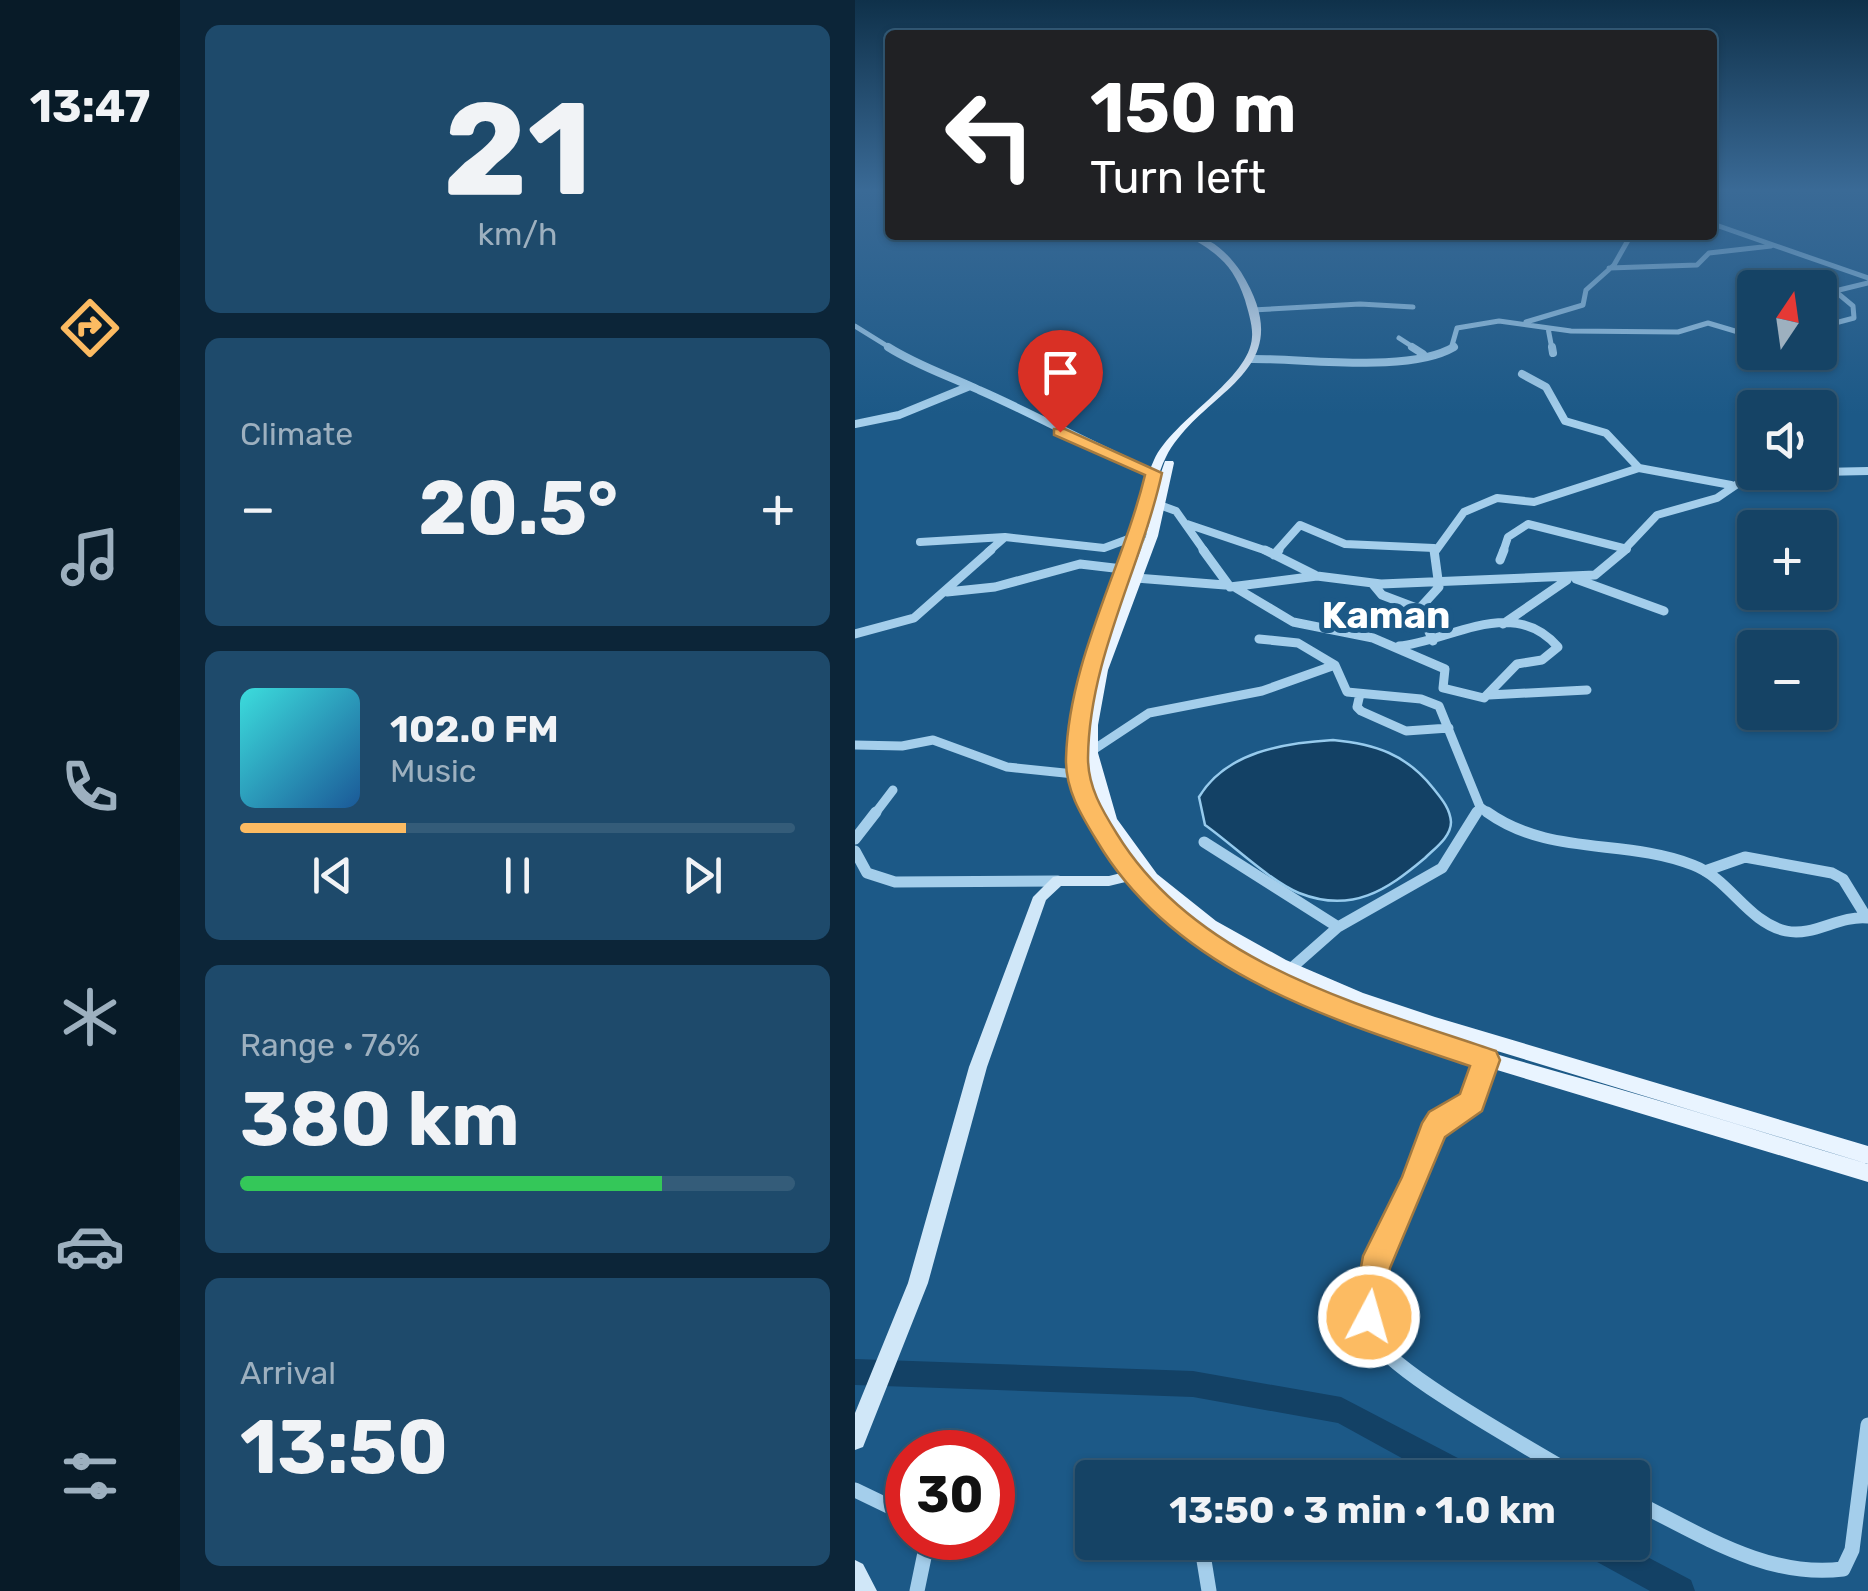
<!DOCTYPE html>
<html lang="en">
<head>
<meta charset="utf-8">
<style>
	:root { --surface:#154365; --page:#1e4a6b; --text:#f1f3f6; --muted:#9db0bf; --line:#345c79; --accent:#fcbb62 }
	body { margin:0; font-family:Rubik,sans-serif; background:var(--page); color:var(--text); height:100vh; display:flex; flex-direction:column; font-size:38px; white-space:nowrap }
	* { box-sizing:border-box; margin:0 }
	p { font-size:32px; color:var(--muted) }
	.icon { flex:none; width:55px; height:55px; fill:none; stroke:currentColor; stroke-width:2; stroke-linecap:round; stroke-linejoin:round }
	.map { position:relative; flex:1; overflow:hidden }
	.side { display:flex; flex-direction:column; gap:25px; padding:25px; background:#0c2538; width:675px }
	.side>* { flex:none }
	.guide { position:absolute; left:30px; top:30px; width:832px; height:210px; border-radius:10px; box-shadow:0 2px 8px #0004,0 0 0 2px var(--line); background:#202124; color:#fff; overflow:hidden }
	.needle { width:65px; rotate:13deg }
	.tools { position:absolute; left:882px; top:270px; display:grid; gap:20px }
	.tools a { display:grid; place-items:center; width:100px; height:100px; border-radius:10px; background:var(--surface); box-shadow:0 2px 8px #0004,0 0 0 2px var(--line); font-size:50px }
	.speed { position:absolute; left:30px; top:1430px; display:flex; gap:20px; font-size:50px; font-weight:700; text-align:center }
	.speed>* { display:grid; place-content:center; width:130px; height:130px; border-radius:50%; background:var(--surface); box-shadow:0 2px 8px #0004,0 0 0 2px var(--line); line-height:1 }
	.speed .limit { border:15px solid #d22; background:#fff; color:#111 }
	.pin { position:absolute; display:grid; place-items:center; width:85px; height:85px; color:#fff; margin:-102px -42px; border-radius:50% 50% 50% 0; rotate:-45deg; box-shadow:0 0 10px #0007 }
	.pin .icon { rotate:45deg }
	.me { position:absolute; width:110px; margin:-55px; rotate:6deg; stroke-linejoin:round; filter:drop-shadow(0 0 8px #0008) }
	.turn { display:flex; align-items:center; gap:35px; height:210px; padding:0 40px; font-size:45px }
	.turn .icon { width:130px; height:130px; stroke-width:2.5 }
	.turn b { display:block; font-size:70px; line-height:85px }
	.big { font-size:75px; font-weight:700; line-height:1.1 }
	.side .tile { flex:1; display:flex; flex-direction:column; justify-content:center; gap:15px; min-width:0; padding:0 35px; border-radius:15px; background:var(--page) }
	.side .dial { align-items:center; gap:0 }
	.dial b { font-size:130px; line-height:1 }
	.song { display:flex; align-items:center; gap:30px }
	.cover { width:120px; height:120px; border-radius:15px; background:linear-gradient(135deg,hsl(180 70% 55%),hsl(210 70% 35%)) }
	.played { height:10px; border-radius:5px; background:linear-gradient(90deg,var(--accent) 30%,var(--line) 30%) }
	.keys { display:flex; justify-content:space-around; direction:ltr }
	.heat { display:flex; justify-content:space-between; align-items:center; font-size:55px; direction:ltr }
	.charge { height:15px; border-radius:8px; background:linear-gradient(90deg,#34c759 76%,var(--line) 0) }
	.trip { position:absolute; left:220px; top:1460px; width:575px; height:100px; border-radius:10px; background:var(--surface); box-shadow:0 2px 8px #0004,0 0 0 2px var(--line); font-weight:700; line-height:100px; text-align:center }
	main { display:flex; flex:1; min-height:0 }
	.tabs { display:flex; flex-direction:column; width:180px; justify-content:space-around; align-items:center; background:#081b28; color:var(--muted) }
	.tabs .icon { width:70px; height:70px }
	.tabs .on { color:var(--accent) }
	.tabs b { font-size:45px; color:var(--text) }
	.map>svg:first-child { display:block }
	.water { fill:#134165; stroke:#97cbed; stroke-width:2.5 }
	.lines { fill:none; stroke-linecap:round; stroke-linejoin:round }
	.river { fill:#134165; fill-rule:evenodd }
	.street-far4 { stroke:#a4ceeb; stroke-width:5 }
	.street-far3 { stroke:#a4ceeb; stroke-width:8 }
	.street-far2 { stroke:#a4ceeb; stroke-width:9 }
	.street-far1 { stroke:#a4ceeb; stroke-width:11 }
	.street { stroke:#a4ceeb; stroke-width:15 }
	.secondary { fill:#d0e7f8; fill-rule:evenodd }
	.primary { fill:#e9f4ff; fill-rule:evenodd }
	.route { fill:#fcbb62; stroke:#a47a40; stroke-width:2.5 }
	.labels { text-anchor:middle; stroke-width:10; stroke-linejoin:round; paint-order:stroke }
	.quarter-label { font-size:38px; font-weight:bold; fill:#fff; stroke:#1c5987 }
</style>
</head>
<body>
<main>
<nav class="tabs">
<b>13:47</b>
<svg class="icon on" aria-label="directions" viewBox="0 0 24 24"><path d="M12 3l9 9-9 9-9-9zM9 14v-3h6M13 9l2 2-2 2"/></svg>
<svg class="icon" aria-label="music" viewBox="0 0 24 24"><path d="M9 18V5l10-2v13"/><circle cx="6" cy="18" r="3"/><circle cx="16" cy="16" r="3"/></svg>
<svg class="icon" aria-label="phone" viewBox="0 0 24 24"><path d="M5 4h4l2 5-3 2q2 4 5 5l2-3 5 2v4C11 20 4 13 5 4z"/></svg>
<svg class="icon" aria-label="climate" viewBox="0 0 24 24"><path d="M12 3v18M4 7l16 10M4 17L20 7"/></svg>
<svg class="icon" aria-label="car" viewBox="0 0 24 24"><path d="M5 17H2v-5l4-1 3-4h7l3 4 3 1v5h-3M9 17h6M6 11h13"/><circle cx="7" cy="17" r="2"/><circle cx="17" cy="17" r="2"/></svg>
<svg class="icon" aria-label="filters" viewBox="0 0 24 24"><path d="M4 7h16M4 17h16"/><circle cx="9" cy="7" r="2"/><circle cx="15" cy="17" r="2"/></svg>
</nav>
<section class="side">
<div class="tile dial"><b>21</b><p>km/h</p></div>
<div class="tile"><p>Climate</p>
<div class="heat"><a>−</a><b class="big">20.5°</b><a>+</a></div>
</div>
<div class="tile">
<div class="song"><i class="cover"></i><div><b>102.0 FM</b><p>Music</p></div></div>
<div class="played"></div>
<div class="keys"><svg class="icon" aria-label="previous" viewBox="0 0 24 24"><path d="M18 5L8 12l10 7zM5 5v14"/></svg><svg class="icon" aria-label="pause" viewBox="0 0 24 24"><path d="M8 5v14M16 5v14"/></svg><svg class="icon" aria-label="next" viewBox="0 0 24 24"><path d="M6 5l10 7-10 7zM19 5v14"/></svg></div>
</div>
<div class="tile"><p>Range · 76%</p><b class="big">380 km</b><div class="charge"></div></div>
<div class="tile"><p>Arrival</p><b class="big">13:50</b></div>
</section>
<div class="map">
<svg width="1013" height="1591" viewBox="0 0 1013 1591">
	<rect width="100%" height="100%" fill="#1c5987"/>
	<!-- water -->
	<path class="water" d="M478,740c42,4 73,14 100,48 8,10 17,20 18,34 0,15 -16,26 -26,36 -38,32 -73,56 -126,35 -29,-12 -67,-49 -94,-68l-6,-28c27,-45 84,-54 134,-57z"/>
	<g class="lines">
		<!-- river -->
		<path class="river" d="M0,1359l338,12 148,26 136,71 4,10h-43l-100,-55 -145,-26 -338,-12z
			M720,1542h44l72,38 4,11h-45l-71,-39z"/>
		<!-- street-far4 -->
		<path class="street-far4" d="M858,224l155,54
			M754,268l88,-3 12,-12 62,-7
			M397,310l108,-6 53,3
			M671,322l57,-17 3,-15 28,-25 17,-30
			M0,326l37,23
			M965,327l34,-9 -1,-12 -18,-15 33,-8
			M693,328l4,21
			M544,338l17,11
			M596,349l6,-21 42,-7 72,10 107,1 30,-9 47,14"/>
		<!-- street-far3 -->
		<path class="street-far3" d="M33,347c30,19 59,28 91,43 62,27 121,61 184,87
			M557,347l11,7
			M697,347l1,6
			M395,359c55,-1 158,15 204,-12
			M667,374l24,13 19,34 41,12 33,35
			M0,424l44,-9 71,-29
			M965,472l48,-1
			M299,503l22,8 29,41
			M332,524l83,28
			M65,542l85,-5 99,11 35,-13
			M133,552l16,-14
			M421,552l24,-27 45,19 89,4
			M580,552l29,-40 33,-14 37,4 105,-34 92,17
			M648,552l5,-15 20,-13 99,25
			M767,552l35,-37 60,-17 38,-26"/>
		<!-- street-far2 -->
		<path class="street-far2" d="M348,550l27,37 87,-11 64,8 214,-9 30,-25
			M410,550l50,25
			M419,555l5,-5
			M645,560l4,-10
			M281,578l89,7
			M721,579l88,32
			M517,583l10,12 37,14
			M381,588l57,34 80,16 72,31 -2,19 41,10 33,-34 25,-4 16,-13c-45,-52 -107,-6 -159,-1
			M92,592l48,-5 85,-23 51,6
			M648,624l64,-44
			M0,634l59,-16 77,-68
			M404,639l39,4 37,22 12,27 74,7 18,7 41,101 -5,8
			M578,641l-14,-32 20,-22 -5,-37
			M505,694l-3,13 4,4 45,20 43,-3
			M634,695l98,-5
			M0,745l47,1 31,-6 74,27 77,8
			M235,752l59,-39 113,-22 73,-26
			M625,807l11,8
			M19,815l19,-25"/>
		<!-- street-far1 -->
		<path class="street-far1" d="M632,812c63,45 137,26 206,53 37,14 54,57 93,66 28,6 53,-16 82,-13
			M0,839l21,-27
			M349,842l134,85
			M0,851l12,22 28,9 163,-1
			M850,871l40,-14 87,16 11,6 24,39
			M432,972l51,-45 104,-59 35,-56
			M570,1154l7,-22 45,-38 14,-53"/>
		<!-- street -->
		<path class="street" d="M571,1151c-16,47 -47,86 -55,136 -3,15 -5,39 4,53 22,36 162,112 204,138
			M0,1490l52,25
			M778,1501c66,32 134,78 210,68l9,-19 16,-125
			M346,1542l8,49
			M62,1591l11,-53"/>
		<!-- secondary -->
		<path class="secondary" d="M286,868l5,1 2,4 -2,4 -37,9h-48l-15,14 -59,167 -59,216 -65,164 -8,3v-37l53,-130 61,-216 64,-170 20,-20 5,-1h51z
			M0,1560l8,4 14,27h-22z"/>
		<!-- primary -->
		<path class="primary" d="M331,235c24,0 42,18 55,37 63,102 -39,116 -75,185 -11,21 -12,45 -17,67 -8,30 -22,59 -33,87l30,-75 12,-55 7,-20h8l1,2 -16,73 -50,134 -10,55v28l19,66 40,55 59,47 70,39 77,33 72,24 433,129v18l-440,-134 -77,-27 -77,-33 -52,-30c117,73 251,108 383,145 88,25 175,53 263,79v18l-424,-128 -100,-35 -91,-42 -81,-51 -61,-63 -37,-78 1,-88 5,-21c16,-49 38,-94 54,-142 8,-25 9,-51 20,-74 19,-41 96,-81 98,-123 1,-11 -4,-26 -7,-37 -12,-36 -28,-47 -59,-65zM234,773l8,27 -8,-15zM260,840l22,29 -14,-13zM312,899l32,27 -15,-9z"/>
	</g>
	<!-- sky -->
	<linearGradient id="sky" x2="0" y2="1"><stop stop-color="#0f314a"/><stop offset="0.46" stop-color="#3a6a96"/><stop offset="1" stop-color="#3a6a96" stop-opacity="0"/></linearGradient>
	<rect width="1013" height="414" fill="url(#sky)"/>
	<!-- route -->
	<path class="route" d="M199,429h11l97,44c-21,95 -73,185 -74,285 0,29 14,52 29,76 80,130 244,171 379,217l4,9 -18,51 -37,26 -55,131 -10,61 -11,5 -12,-5 -5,-12 11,-61 39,-79 20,-54 7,-11 31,-18 10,-28c-137,-46 -295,-93 -373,-225 -16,-26 -32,-52 -31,-83 3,-99 56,-188 79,-283l-91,-40z"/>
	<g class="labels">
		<!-- quarter labels -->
		<g class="quarter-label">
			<text x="531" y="628">Kaman</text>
		</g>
	</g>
</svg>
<div class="tools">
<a><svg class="needle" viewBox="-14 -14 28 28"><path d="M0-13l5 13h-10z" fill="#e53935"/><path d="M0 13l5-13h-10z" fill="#9db0bf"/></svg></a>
<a><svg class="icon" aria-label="sound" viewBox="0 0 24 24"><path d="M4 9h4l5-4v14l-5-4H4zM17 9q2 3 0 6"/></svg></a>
<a>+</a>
<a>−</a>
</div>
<div class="speed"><div class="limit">30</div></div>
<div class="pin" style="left:205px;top:432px;background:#d93025"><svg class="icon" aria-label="arrive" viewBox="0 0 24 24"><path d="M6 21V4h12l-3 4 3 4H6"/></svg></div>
<svg class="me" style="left:514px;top:1317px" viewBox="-20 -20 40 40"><circle r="17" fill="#fcbb62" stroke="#fff" stroke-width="3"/><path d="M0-11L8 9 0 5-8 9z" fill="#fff"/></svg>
<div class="trip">13:50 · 3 min · 1.0 km</div>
<div class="guide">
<div class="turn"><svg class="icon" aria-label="left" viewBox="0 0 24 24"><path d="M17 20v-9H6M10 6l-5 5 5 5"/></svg><div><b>150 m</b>Turn left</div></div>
</div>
</div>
</main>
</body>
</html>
